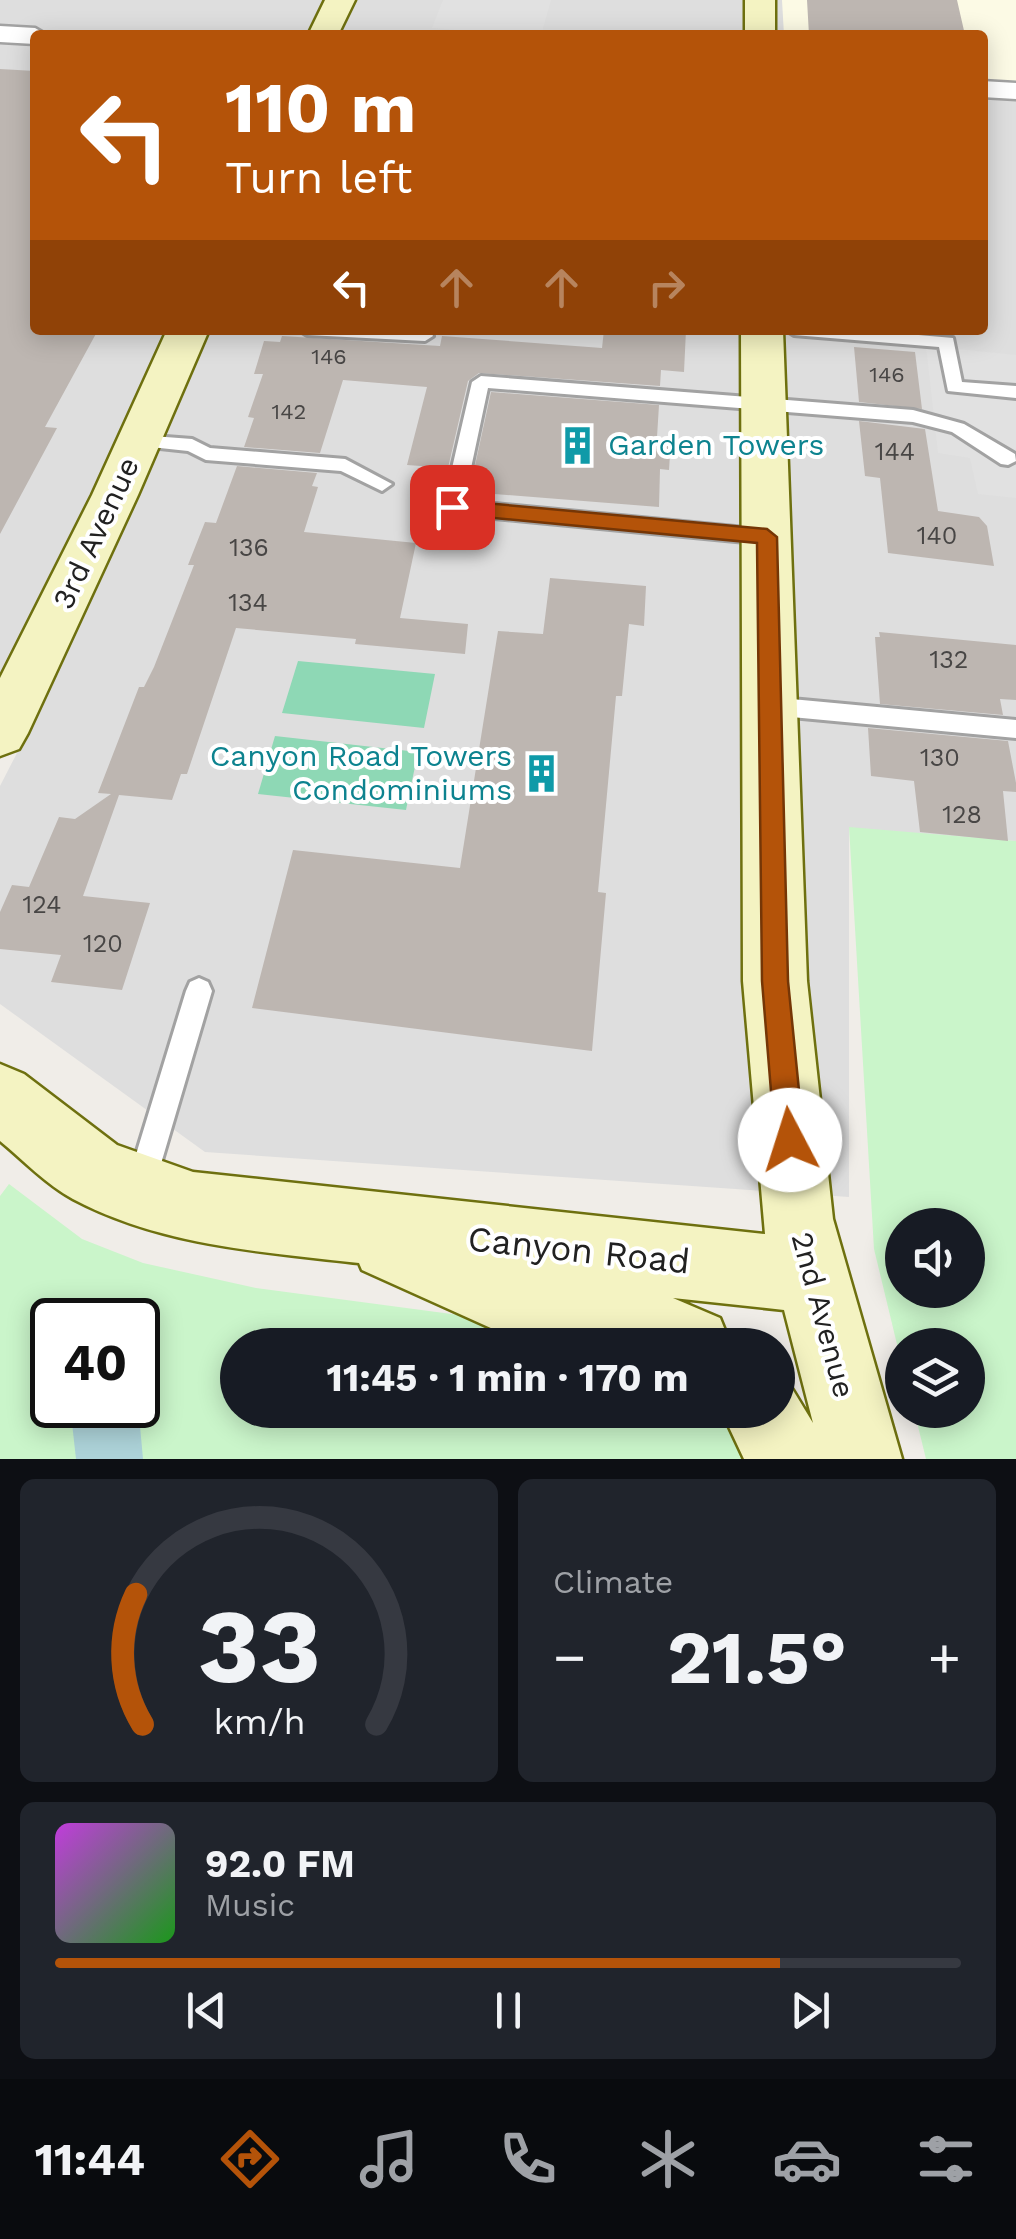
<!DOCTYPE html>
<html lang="en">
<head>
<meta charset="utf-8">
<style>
	:root { --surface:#171b24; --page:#20242c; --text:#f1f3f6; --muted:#9ea1a6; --line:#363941; --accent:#b45309 }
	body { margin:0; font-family:"Work Sans",sans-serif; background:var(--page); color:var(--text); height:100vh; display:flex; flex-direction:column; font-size:38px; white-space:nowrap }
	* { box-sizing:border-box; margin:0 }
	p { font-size:32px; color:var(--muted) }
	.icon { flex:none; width:55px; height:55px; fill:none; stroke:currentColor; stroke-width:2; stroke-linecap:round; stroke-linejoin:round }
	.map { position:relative; height:1459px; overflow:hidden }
	.sheet { display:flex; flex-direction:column; gap:20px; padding:20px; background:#0d0f14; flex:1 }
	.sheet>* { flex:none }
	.hud { position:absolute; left:30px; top:30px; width:958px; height:305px; border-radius:10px; box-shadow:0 5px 25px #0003; background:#b45309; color:#fff; overflow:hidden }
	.controls { position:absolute; left:885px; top:1208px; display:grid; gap:20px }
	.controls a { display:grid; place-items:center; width:100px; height:100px; border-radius:50%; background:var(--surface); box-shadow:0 5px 25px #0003; font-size:50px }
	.speed { position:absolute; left:30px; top:1298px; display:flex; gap:20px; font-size:50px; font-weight:700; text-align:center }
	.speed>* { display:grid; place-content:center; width:130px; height:130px; border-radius:50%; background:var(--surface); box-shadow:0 5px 25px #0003; line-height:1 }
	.speed .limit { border:5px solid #111; border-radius:15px; background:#fff; color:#111 }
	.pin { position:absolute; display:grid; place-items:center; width:85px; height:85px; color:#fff; margin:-42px; border-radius:20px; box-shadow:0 5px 15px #0006 }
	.me { position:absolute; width:110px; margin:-55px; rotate:355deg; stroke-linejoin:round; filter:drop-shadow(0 0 8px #0008) }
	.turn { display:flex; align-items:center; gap:35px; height:210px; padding:0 30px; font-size:45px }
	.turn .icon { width:130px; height:130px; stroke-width:2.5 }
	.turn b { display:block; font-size:70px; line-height:85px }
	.lanes { display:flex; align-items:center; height:95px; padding:0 30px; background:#0003; justify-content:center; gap:50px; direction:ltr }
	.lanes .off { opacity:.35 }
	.big { font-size:75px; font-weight:700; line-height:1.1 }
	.sheet .widget { flex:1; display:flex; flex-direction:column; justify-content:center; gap:15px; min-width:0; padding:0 35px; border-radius:15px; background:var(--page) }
	.sheet .dial { align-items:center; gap:0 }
	.dial svg { height:260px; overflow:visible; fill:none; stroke:var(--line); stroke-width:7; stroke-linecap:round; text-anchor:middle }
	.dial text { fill:var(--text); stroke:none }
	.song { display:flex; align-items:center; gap:30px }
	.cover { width:120px; height:120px; border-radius:15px; background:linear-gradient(135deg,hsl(290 70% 55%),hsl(120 70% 35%)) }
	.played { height:10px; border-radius:5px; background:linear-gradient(90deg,var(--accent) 80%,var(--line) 80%) }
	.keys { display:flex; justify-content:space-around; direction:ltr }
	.heat { display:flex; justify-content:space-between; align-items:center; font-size:55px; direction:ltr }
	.sheet .tiles { flex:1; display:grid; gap:20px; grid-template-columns:1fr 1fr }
	.widget:last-child { grid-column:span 2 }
	.trip { position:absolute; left:220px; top:1328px; width:575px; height:100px; border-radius:50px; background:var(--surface); box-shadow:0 5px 25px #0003; font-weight:700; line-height:100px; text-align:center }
	.tab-bar { display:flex; height:160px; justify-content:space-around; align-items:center; background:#090b0e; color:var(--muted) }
	.tab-bar .icon { width:70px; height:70px }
	.tab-bar .on { color:var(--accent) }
	.tab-bar b { font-size:45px; color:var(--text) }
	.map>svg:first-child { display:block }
	.residential { fill:#dedede; fill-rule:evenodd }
	.education { fill:#fcfae5 }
	.park { fill:#caf5ca; fill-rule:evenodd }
	.pitch { fill:#8ed8b5 }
	.parking { fill:#e1e1e1 }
	.water { fill:#add3d9 }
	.building { fill:#bdb6b1 }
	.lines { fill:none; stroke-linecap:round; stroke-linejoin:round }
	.lane-casing { stroke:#a2a2a2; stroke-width:6 }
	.street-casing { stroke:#a2a2a2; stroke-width:5 }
	.secondary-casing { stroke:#6e700f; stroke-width:5 }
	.lane { fill:#fff; fill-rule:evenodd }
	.street { fill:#fff; fill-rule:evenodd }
	.secondary { fill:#f4f3c2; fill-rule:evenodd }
	.route { fill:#b45309; stroke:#753606; stroke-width:2.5 }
	.labels { text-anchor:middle; stroke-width:8; stroke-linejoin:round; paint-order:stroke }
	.far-number-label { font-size:22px; fill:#484645 }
	.number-label { font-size:25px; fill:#484645 }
	.culture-label { font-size:30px; fill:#0d838f; stroke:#fff; text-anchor:start }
	.street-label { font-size:30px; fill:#212121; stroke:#fff }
	.near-street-label { font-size:35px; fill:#212121; stroke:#fff }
</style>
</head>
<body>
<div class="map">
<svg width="1016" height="1459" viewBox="0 0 1016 1459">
	<rect width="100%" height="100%" fill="#f0ede8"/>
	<!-- residential -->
	<path class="residential" d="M0,0h1016v841l-167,-13v369l-644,-45 -205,-148v-218l17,-33 -17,-12zM35,35h947v295h-947z"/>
	<!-- education -->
	<path class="education" d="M782,0h234v82l-33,-2 -1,-45h-198z"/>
	<!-- park -->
	<path class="park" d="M849,827l167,14v618h-90l-12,-49h54v-65h-66v20l-28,-116zM902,1225h66v65h-66z
		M9,1184l73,55 61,24 113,25 233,31 148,26h-399v65h485l35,49h-758v-263zM52,1320h86v85h-86z"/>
	<!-- pitch -->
	<path class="pitch" d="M298,661l137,13 -11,54 -142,-15z
		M275,736l143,16 -12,58 -148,-16z"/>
	<!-- parking -->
	<path class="parking" d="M443,0h108l-10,35 -109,-7z
		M926,346l90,9v143l-38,-4 -8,-36 -32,-5z"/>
	<!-- water -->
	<path class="water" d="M70,1405h63l6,10 4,44h-67z"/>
	<!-- building -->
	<path class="building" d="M807,0h150l8,35h-156z
		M0,69l35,2v259h63l-53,97 12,1 -57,106z
		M604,330h82l-2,42 -23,-2 -1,16 -181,-13 -11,8 -20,87 -41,-3 20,-78 -84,-7 -23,73 -76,-6 10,-29 -6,-1 15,-43h-9l10,-33 16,1 2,-6 158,10 2,-10 160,12z
		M854,347l61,5 7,57 -63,-7z
		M491,392l168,13 -2,32 14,1 -2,32 -9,-1 -1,38 -177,-14 4,-22 -12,-1z
		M859,421l66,8 13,82 41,6 8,9 7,40 -106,-13 -8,-75 -15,-2z
		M237,466l80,7 -5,13 6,1 -14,45 112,11 -16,75 68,6 -3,30 -110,-10 1,-5 -120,-11 -49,146h-6l-9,26 -53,-5 -36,101 67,7 -28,87 -71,-8 10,-27 -61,-6v-37l12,-27 17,2 30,-70 16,2 36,-25 -13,-1 41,-106h5l10,-20 40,-102h-6l17,-43 11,1z
		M550,578l96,8 -2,40 -15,-2 -7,72h-6l-18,196 8,1 -14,158 -340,-43 41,-158 167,18 38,-237 45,3z
		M879,632l137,13v55l-16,-1 3,16 -123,-11 -5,-67h5z
		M868,728l140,13 8,42v9l-13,-1 5,50 -88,-9 -6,-51 -43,-5z"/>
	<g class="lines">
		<defs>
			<path id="lane" d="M299,330l132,2 2,4 -8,5 -118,-6z
				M786,330h75l92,8 9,44 54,4v12l-68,-7 -9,-44 -145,-12z
				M481,376l432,34 51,14 51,30 1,7 -8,4 -7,-1 -49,-32 -39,-10 -425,-34 -24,113 303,29 10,7 -10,7 -314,-30 -10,-7 29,-125z
				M139,435l53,4 18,9 135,11 47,25 -10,7 -41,-20 -135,-11 -18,-9 -56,-6 -2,-4z
				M770,697l246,23v18l-246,-23 -8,-3 -3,-6 3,-6z
				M199,978l9,4 4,9 -57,193 -4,10 -10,4 -10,-4 -4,-10 59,-193 4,-9z"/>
			<path id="street" d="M0,26l35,2 12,7h-12v9l-35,-2z
				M982,81l34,2v16l-34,-2z"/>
			<path id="secondary" d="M325,0h30l-17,35h-30z
				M745,0h30v35h-30z
				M167,330h42l-71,165 -110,238 -9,16 -19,7v-78l92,-183z
				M741,330h42l24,651 26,238 69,240h-158l-23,-49h57v-32l10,4 25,41 -29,-113 -111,-12 47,20 11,27h-165l-73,-16 -131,-59 -3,-7c-97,-11 -197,-17 -286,-64 -26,-14 -50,-39 -73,-58v-77l24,10 93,71 76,27 572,62 -22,-253z"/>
		</defs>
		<!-- lane casing -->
		<use href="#lane" class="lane-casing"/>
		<!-- street casing -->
		<use href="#street" class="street-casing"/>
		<!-- secondary casing -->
		<use href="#secondary" class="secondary-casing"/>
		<!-- lane -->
		<use href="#lane" class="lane"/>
		<!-- street -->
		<use href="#street" class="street"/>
		<!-- secondary -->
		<use href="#secondary" class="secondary"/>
	</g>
	<!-- route -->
	<path class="route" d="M452,500l315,29 10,8 11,444 16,159 -4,10 -10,4 -11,-4 -4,-10 -13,-159 -5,-438 -305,-29 -9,-7z"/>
	<!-- icons -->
	<defs>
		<symbol id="building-bare" viewBox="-9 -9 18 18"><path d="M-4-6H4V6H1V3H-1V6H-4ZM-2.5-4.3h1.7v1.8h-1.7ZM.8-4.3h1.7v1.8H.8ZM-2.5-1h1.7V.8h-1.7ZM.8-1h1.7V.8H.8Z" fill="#0f9aa8" stroke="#fff" stroke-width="2.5" paint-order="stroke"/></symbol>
	</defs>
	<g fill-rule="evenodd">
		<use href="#building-bare" x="550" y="418" width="55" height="55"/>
		<use href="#building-bare" x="514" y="746" width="55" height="55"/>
	</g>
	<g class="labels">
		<!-- far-number labels -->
		<g class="far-number-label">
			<text x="329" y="364">146</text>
			<text x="887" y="382">146</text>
			<text x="289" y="419">142</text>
		</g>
		<!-- number labels -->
		<g class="number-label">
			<text x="895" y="460">144</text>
			<text x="937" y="544">140</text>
			<text x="249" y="556">136</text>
			<text x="248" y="611">134</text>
			<text x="949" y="668">132</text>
			<text x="940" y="766">130</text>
			<text x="962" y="823">128</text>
			<text x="42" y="913">124</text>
			<text x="103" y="952">120</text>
		</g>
		<!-- culture labels -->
		<g class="culture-label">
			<text x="608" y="455">Garden Towers</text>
			<text x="512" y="766" text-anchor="end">Canyon Road Towers<tspan x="512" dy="34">Condominiums</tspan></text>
		</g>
		<!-- street labels -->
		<g class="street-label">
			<text transform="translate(96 533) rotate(-65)" y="10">3rd Avenue</text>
			<text transform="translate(823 1315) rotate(75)" y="10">2nd Avenue</text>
		</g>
		<!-- near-street labels -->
		<g class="near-street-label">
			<text transform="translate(579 1250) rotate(6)" y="12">Canyon Road</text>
		</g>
	</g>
</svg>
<div class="controls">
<a><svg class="icon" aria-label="sound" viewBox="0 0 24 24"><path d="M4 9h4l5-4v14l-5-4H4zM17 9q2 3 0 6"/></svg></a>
<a><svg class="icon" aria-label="layers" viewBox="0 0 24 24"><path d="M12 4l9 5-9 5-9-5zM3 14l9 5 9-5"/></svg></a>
</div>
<div class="speed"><div class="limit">40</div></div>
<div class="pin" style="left:452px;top:507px;background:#d93025"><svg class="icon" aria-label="arrive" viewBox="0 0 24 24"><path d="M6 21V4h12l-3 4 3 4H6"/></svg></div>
<svg class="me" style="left:790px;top:1140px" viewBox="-20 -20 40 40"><circle r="19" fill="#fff"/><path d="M0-13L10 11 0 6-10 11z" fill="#b45309"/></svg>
<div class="trip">11:45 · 1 min · 170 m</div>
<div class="hud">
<div class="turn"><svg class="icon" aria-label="left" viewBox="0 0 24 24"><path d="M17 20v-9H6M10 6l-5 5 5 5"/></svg><div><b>110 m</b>Turn left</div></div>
<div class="lanes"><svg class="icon" aria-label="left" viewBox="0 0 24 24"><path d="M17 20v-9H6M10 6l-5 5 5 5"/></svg><svg class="icon off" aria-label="ahead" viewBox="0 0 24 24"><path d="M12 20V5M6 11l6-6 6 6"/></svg><svg class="icon off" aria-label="ahead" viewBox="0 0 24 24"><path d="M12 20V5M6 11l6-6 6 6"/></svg><svg class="icon off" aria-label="right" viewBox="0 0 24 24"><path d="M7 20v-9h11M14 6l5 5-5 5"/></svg></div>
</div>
</div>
<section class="sheet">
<div class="tiles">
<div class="widget dial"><svg viewBox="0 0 100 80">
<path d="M14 69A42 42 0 1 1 86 69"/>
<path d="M14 69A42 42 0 0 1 12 29" stroke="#b45309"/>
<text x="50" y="56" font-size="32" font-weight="700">33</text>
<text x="50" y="72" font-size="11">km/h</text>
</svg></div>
<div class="widget"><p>Climate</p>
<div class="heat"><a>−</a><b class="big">21.5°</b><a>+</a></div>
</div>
<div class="widget">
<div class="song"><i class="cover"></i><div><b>92.0 FM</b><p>Music</p></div></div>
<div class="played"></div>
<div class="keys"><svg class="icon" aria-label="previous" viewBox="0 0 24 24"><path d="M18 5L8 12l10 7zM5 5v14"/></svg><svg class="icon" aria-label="pause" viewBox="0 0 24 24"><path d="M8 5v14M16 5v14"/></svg><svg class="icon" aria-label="next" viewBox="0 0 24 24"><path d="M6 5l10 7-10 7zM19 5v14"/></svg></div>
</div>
</div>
</section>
<nav class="tab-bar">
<b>11:44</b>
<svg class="icon on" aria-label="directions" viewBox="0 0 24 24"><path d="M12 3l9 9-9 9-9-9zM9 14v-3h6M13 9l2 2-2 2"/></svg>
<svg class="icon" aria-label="music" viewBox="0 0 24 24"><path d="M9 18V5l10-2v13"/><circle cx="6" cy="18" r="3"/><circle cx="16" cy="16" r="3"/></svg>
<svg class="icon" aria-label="phone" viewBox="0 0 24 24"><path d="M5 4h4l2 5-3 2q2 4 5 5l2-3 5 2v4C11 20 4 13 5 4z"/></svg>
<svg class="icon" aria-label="climate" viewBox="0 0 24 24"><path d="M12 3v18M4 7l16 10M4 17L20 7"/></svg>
<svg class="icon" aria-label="car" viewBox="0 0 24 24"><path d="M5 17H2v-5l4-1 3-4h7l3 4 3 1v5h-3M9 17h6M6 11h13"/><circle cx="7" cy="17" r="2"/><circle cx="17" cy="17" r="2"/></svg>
<svg class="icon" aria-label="filters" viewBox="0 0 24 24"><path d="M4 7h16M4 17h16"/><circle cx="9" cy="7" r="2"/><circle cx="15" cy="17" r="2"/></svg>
</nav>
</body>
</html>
